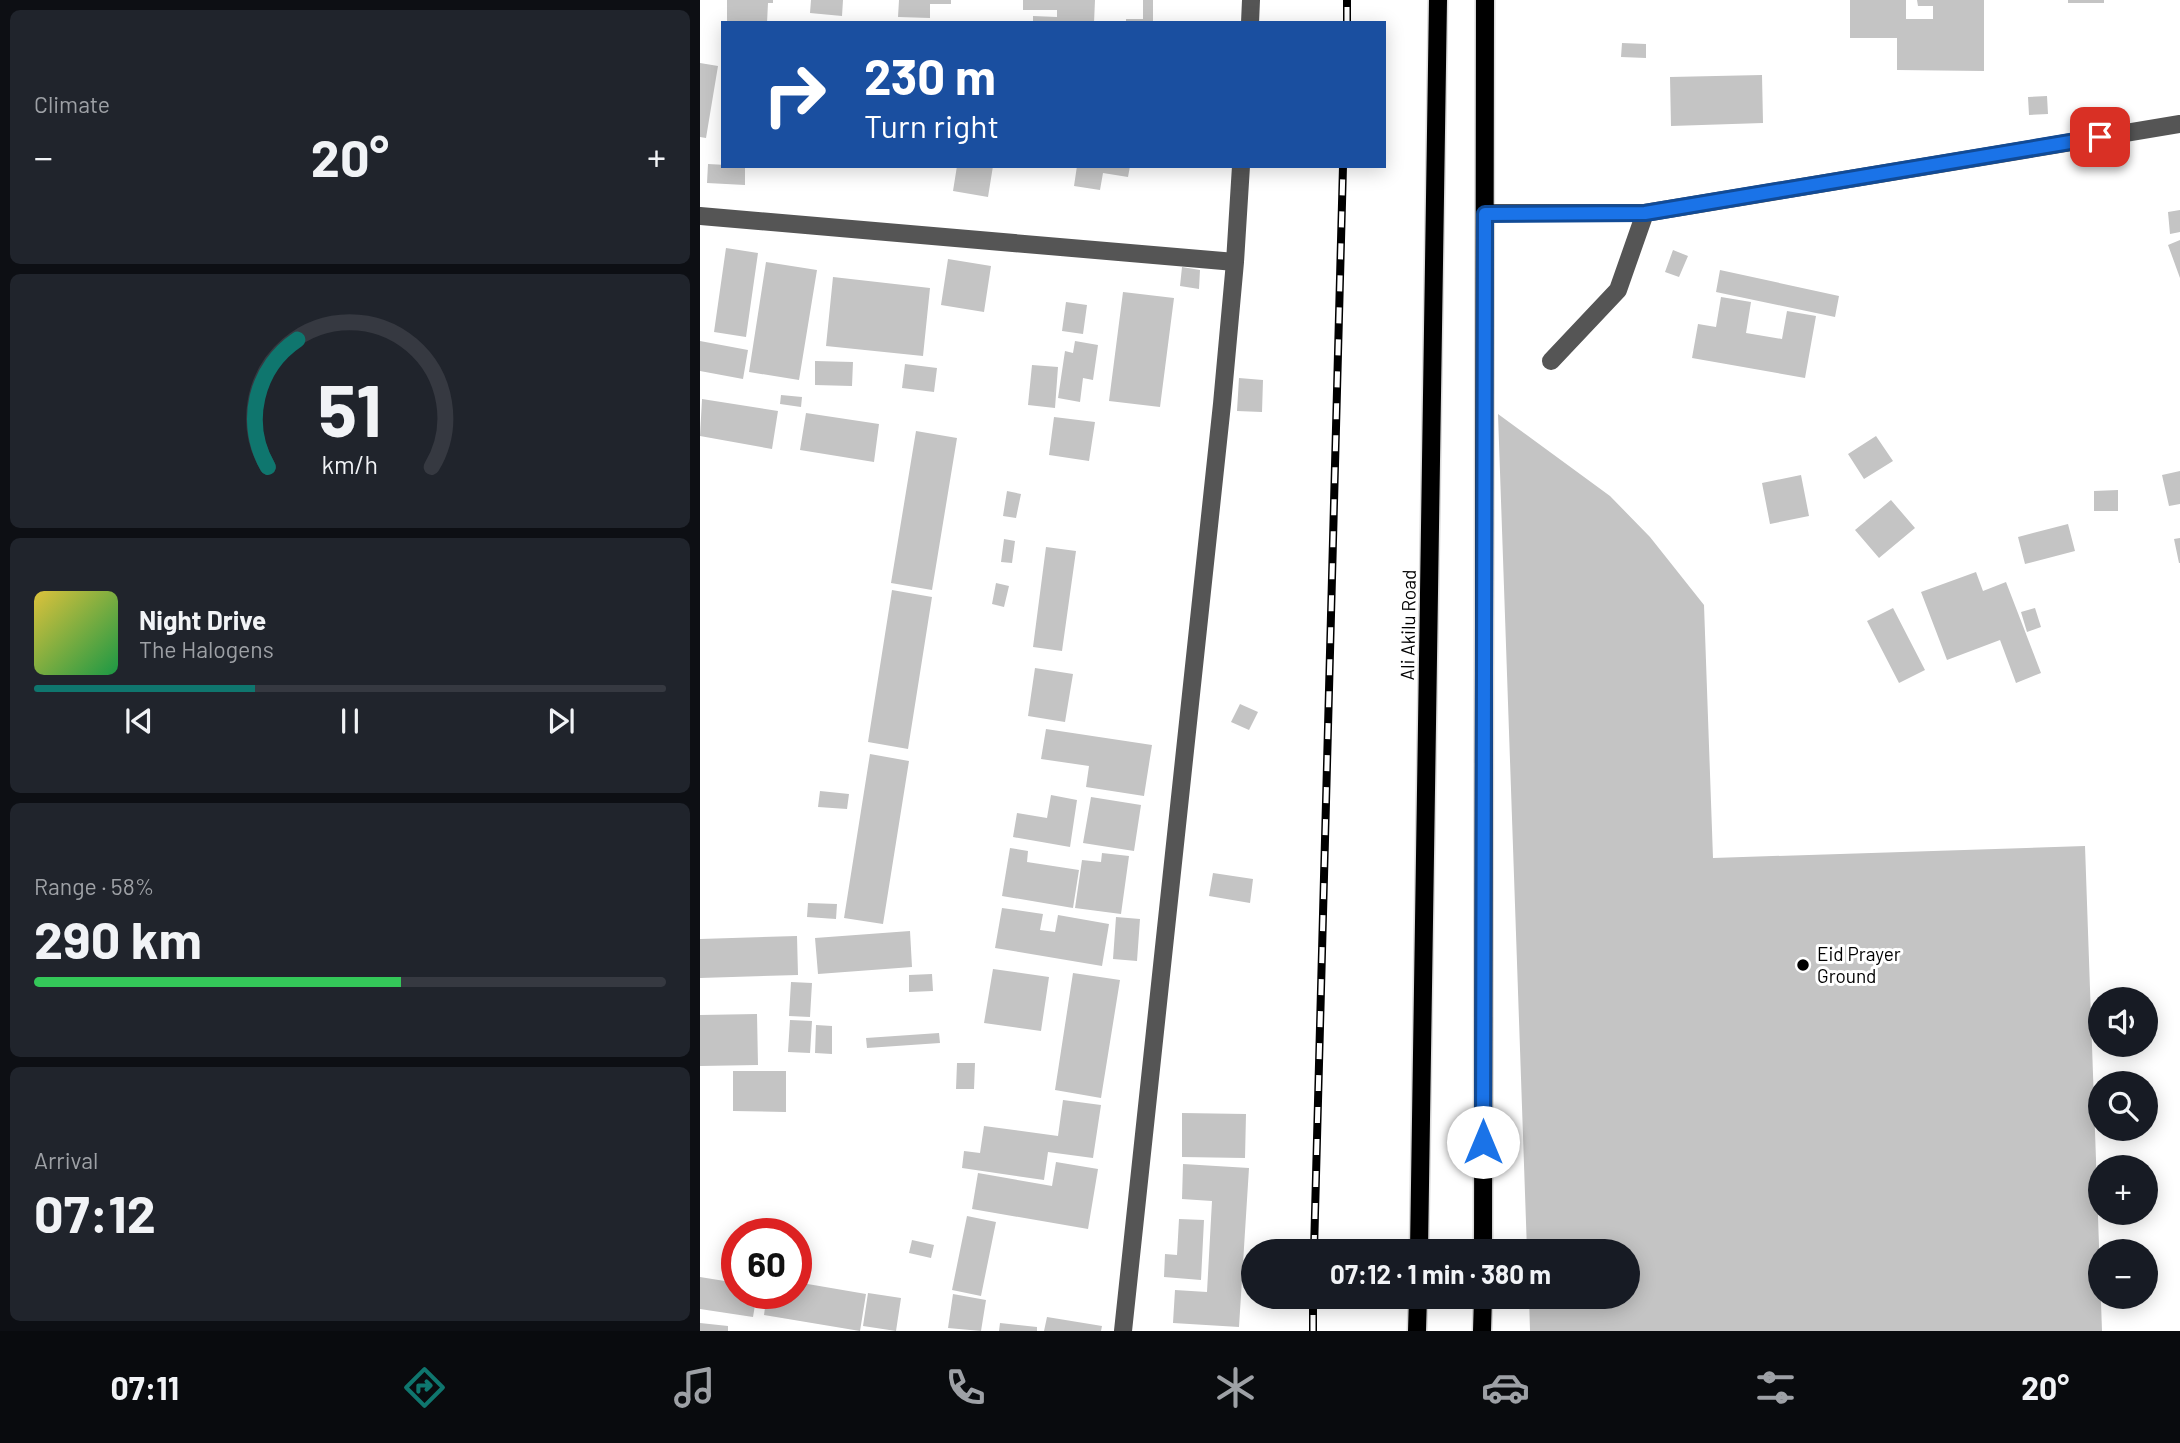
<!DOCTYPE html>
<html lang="en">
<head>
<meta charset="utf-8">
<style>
	:root { --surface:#171b24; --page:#20242c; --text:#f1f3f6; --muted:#9ea1a6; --line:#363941; --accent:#0f766e }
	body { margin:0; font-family:Barlow,sans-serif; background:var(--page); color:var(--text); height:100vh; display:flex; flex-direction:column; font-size:26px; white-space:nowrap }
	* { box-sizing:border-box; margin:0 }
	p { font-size:23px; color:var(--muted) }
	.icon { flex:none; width:38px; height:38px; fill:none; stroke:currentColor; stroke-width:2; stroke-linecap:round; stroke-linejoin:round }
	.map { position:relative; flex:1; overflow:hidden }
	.panel { display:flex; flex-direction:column; gap:10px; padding:10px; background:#0d0f14; width:700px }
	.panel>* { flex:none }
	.top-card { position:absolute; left:21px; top:21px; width:665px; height:147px; border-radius:0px; box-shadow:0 4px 18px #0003; background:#1a4fa0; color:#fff; overflow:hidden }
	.buttons { position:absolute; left:1388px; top:987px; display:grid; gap:14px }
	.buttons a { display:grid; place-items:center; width:70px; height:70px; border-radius:50%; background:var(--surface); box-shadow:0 4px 18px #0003; font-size:35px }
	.speed { position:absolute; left:21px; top:1218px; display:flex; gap:14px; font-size:35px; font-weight:700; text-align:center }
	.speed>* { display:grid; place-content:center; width:91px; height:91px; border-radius:50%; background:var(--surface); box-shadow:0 4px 18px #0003; line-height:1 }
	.speed .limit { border:10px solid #d22; background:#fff; color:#111 }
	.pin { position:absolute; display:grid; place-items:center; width:60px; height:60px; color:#fff; margin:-30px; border-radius:14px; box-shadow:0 4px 10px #0006 }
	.me { position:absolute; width:77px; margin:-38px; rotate:0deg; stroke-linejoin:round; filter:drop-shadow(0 0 5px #0008) }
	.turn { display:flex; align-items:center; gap:24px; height:147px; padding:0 28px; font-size:32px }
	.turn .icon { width:91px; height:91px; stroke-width:2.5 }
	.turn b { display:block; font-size:49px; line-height:60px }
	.big { font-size:52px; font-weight:700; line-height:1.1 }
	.panel .card { flex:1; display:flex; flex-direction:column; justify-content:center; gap:10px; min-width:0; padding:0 24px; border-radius:10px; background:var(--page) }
	.panel .dial { align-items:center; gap:0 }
	.dial svg { height:182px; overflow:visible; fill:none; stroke:var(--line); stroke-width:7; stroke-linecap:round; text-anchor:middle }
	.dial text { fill:var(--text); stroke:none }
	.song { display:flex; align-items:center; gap:21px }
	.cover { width:84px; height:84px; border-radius:10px; background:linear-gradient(135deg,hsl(50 70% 55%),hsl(140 70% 35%)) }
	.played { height:7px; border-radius:4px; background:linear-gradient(90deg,var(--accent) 35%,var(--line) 35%) }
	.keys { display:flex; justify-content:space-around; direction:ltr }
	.heat { display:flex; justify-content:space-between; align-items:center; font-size:38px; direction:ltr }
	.charge { height:10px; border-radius:5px; background:linear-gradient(90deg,#34c759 58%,var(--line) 0) }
	.trip { position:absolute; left:541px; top:1239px; width:399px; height:70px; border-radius:35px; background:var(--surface); box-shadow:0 4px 18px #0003; font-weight:700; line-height:70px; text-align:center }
	.tab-bar { display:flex; height:112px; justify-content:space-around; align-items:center; background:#090b0e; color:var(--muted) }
	.tab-bar .icon { width:49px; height:49px }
	.tab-bar .selected { color:var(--accent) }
	.tab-bar b { font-size:32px; color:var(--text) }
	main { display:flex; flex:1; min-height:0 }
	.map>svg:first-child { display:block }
	.building { fill:#c4c4c4 }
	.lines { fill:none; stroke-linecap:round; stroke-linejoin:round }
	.major-casing { stroke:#dbdbdb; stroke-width:21 }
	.minor { stroke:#555; stroke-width:18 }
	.major { stroke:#000; stroke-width:18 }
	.rail-casing { stroke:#000; stroke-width:8 }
	.rail { stroke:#fff; stroke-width:5; stroke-dasharray:16; stroke-linecap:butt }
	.route-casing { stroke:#114b97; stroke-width:18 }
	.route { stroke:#1a73e8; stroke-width:12 }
	.poi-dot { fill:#000; stroke:#fff; stroke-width:2.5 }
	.labels { text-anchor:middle; stroke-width:6; stroke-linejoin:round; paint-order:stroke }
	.street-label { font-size:19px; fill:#000; stroke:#fff }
	.poi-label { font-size:19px; fill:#000; stroke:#fff; text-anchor:start }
</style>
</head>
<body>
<main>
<section class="panel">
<div class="card"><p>Climate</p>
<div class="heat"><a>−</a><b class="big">20°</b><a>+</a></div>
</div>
<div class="card dial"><svg viewBox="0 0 100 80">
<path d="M14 69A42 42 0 1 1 86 69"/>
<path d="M14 69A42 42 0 0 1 27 13" stroke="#0f766e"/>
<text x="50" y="56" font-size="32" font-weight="700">51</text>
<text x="50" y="72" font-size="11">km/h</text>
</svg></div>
<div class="card">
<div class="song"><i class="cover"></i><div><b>Night Drive</b><p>The Halogens</p></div></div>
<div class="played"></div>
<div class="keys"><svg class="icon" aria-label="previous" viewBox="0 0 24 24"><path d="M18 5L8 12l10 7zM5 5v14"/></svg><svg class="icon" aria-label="pause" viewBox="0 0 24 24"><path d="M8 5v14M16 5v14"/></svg><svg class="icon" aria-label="next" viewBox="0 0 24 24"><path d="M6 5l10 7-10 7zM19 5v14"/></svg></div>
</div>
<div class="card"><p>Range · 58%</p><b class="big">290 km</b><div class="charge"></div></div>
<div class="card"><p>Arrival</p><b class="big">07:12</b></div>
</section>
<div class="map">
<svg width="1480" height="1331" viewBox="0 0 1480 1331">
	<rect width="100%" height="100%" fill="#fff"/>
	<!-- building -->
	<path class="building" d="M27,0h46v3h-5l-1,20h-40z
		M111,0h32l-1,16 -32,-3z
		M199,0h52v4h-21v14l-32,-1z
		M323,0h72l-1,23h-61v-7l24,1v-7h-34z
		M443,0h10v23h-27v-4h17z
		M1150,0h56v19h27v-13h-15l-1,-6h67v71l-87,-1v-32h-47z
		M1368,0h36v3h-36z
		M922,43l24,1v14l-25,-1z
		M0,63l18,3 -12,72 -6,-1z
		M1062,75l1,48 -92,3 -1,-49z
		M1347,96l1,18 -19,1 -1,-18z
		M8,164l37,2v19l-38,-2z
		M257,166h36l-5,31 -35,-6z
		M377,166h53l-2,11 -25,-4 -3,17 -26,-4z
		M1480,210v22l-10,2 -2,-22z
		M1480,240v38l-12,-33z
		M26,248l32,5 -12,84 -32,-5z
		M973,250l15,6 -9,21 -14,-5z
		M248,259l43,7 -7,46 -43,-7z
		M66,262l51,8 -18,110 -50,-8z
		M482,267l18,3 -1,19 -19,-3z
		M1020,270l119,26 -4,21 -119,-25z
		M133,277l97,11 -7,68 -97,-10z
		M423,292l51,6 -14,109 -51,-6z
		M1021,297l30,5 -5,31 36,6 5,-28 29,5 -11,62 -113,-20 6,-34 18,3z
		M366,302l21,3 -4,29 -21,-3z
		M0,341l48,9 -5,29 -43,-8z
		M375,341l23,4 -5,35 -10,-2 -3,24 -22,-4 7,-47 8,2z
		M115,361l38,1 -1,24 -37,-1z
		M205,364l32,4 -3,24 -32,-4z
		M332,365l26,2 -3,41 -27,-3z
		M539,378l24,2 -1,32 -25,-1z
		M81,395l21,2 -1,10 -21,-3z
		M2,399l76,12 -6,38 -72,-13z
		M106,413l73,11 -5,38 -74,-12z
		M798,414l112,82 40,41 54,68 9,253 372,-12 17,485h-572l-1,-34h99v-46h-101z
		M354,417l41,5 -6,39 -40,-6z
		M216,431l41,7 -25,152 -41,-7z
		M1176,436l17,25 -29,18 -16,-25z
		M1480,471v33l-11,2 -7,-31z
		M1101,475l8,41 -39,8 -8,-41z
		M1418,490v21h-24v-20z
		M307,491l14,3 -5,24 -13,-2z
		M1191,500l24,28 -36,30 -24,-28z
		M1368,524l7,27 -50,13 -7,-27z
		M1480,538v25h-1l-5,-24z
		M304,539l11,2 -3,22 -11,-1z
		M346,547l30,4 -14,100 -29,-4z
		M1276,572l7,19 23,-9 35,91 -25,10 -16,-43 -53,20 -26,-68z
		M296,583l13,3 -5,21 -12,-3z
		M192,590l40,7 -24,152 -40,-7z
		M1193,608l32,62 -26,13 -32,-62z
		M1335,608l6,19 -14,5 -6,-20z
		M335,668l38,6 -8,48 -37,-6z
		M540,704l18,8 -9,18 -18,-8z
		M346,729l106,16 -8,51 -58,-9 3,-21 -48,-7z
		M170,754l39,7 -26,163 -39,-6z
		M120,791l29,3 -2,15 -29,-2z
		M351,795l26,5 -7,47 -57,-10 4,-24 30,5z
		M391,797l50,8 -7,46 -51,-8z
		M310,848l18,3 -1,11 52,8 -6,38 -71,-12z
		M402,853l27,3 -8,58 -46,-6 7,-48 19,2z
		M513,873l40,6 -3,24 -41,-7z
		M108,903l29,1 -1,15 -29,-2z
		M302,908l41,6 -3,16 15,2 3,-17 51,9 -7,42 -107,-18z
		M416,917l24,2 -3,42 -24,-2z
		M210,931l2,36 -94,7 -3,-36z
		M97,936l1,39 -98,3v-39z
		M293,969l56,8 -8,54 -57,-8z
		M373,973l47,7 -19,118 -46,-8z
		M232,974l1,17 -24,1v-17z
		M91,982l21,1 -2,34 -21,-1z
		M57,1014l1,51 -58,1v-51z
		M90,1020l22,1 -2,32 -22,-1z
		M116,1025l16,1v28l-17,-1z
		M239,1033l1,10 -73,5 -1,-10z
		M257,1063h18l-1,26h-18z
		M33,1071h53v41l-53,-1z
		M363,1100l38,5 -8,53 -45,-6 -4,28 -82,-12 2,-17 16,2 4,-27 74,10z
		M482,1113l64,1 -1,44 -63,-1z
		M356,1162l42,7 -10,60 -116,-20 6,-36 74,13z
		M483,1164l66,4 -10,159 -66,-4 2,-33 32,2 5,-91 -30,-2z
		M267,1216l29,6 -15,74 -29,-6z
		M479,1219l25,1 -3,60 -37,-3 1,-23 12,1z
		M212,1240l22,5 -3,13 -22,-5z
		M0,1277l37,6v10h20l-4,24 -53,-8z
		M96,1282l70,12 -6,37 -96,-16 3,-22h29z
		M168,1293l33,5 -5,33 -33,-5z
		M253,1294l33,6 -5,31 -33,-3z
		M347,1317l55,9 -1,5h-57z
		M0,1323l28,3v5h-28z
		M300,1323l37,4v4h-38z"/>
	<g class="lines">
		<defs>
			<path id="major" d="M719,1251l19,-1251
				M783,1251l2,-1251
				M717,1331l1,-34
				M782,1331l1,-34"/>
		</defs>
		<!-- major casing -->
		<use href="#major" class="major-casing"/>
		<!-- minor -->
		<path class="minor" d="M550,23l1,-23
			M785,213h160l535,-89
			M0,216l535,46
			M851,361l67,-71 27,-77
			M423,1331l99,-927 13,-142 6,-96"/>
		<!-- major -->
		<use href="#major" class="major"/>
		<defs>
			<path id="rail" d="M647,23v-23
				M614,1251l29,-1085
				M613,1331v-34"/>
		</defs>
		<!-- rail casing -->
		<use href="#rail" class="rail-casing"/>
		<!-- rail -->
		<use href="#rail" class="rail"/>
	</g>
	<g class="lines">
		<defs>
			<path id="route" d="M783,1142l2,-928 160,-1 455,-76"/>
		</defs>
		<!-- route casing -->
		<use href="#route" class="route-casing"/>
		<!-- route -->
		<use href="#route" class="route"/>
	</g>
	<!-- markers -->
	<circle class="poi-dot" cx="1103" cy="965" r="7"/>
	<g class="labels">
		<!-- street labels -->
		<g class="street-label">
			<text transform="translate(708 625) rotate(-89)" y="7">Ali Akilu Road</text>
		</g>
		<!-- poi labels -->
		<g class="poi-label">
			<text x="1117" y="961">Eid Prayer<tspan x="1117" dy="22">Ground</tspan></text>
		</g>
	</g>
</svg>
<div class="buttons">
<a><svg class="icon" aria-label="sound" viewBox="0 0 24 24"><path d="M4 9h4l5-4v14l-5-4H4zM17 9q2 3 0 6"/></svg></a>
<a><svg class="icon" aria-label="search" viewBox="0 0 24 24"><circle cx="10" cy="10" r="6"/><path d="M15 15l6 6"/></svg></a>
<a>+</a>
<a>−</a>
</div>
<div class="speed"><div class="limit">60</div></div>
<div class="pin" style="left:1400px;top:137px;background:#d93025"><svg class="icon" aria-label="arrive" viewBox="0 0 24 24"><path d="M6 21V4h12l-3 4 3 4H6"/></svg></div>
<svg class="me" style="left:783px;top:1142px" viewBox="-20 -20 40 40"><circle r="19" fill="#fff"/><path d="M0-13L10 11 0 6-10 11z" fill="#1a73e8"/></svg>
<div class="trip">07:12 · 1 min · 380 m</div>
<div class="top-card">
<div class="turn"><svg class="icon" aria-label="right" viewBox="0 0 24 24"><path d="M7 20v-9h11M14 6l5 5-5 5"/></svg><div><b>230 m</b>Turn right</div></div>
</div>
</div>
</main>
<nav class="tab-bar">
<b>07:11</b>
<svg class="icon selected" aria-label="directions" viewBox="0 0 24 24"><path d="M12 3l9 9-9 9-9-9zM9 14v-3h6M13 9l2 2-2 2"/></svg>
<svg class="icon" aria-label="music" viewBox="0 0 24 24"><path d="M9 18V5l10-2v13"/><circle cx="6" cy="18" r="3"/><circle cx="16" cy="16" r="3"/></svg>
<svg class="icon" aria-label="phone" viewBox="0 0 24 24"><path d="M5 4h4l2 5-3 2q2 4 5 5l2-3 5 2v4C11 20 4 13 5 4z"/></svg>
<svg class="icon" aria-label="climate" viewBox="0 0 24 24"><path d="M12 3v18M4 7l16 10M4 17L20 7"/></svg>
<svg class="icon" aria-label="car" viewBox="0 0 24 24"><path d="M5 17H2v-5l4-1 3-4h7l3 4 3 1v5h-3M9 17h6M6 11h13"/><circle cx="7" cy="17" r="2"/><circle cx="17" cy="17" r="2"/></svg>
<svg class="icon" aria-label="filters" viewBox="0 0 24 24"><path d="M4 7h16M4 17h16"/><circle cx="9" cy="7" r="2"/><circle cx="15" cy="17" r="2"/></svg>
<b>20°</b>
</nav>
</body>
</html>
